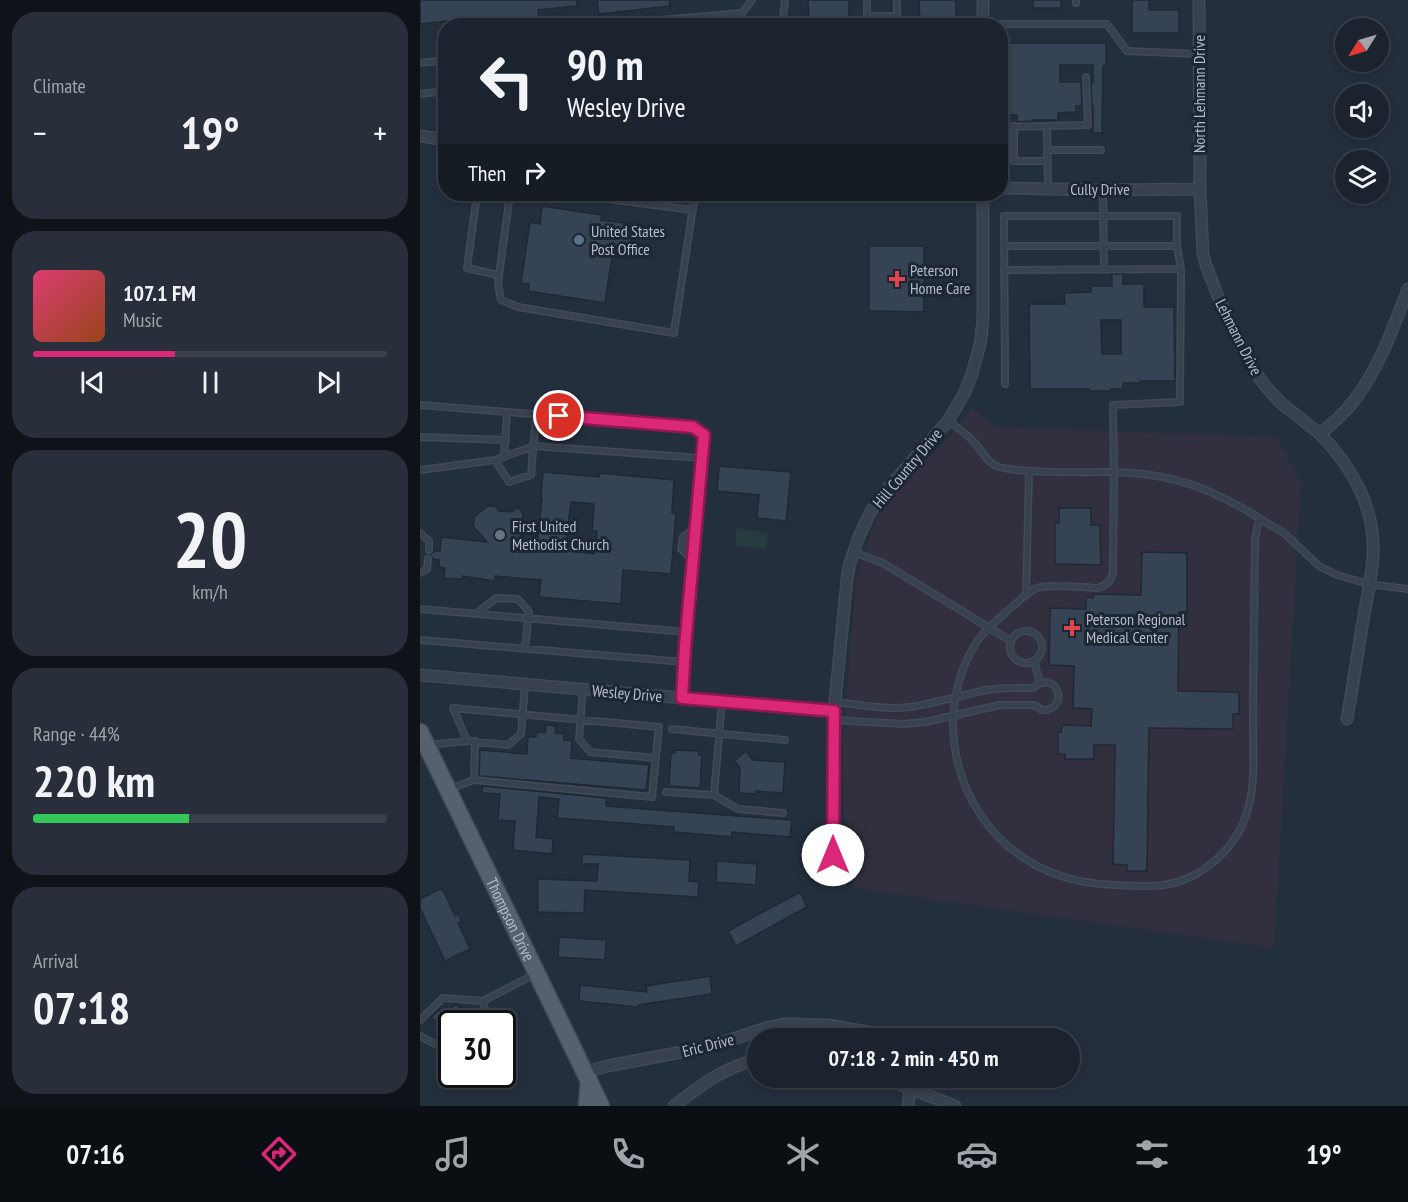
<!DOCTYPE html>
<html lang="en">
<head>
<meta charset="utf-8">
<style>
	:root { --surface:#1b232e; --page:#282f3a; --text:#f1f3f6; --muted:#a0a4aa; --line:#39404a; --accent:#db2777 }
	body { margin:0; font-family:"PT Sans Narrow",sans-serif; background:var(--page); color:var(--text); height:100vh; display:flex; flex-direction:column; font-size:22px; white-space:nowrap }
	* { box-sizing:border-box; margin:0 }
	p { font-size:20px; color:var(--muted) }
	.icon { flex:none; width:33px; height:33px; fill:none; stroke:currentColor; stroke-width:2; stroke-linecap:round; stroke-linejoin:round }
	.map { position:relative; flex:1; overflow:hidden }
	.drawer { display:flex; flex-direction:column; gap:12px; padding:12px; background:#0f1319; width:420px }
	.drawer>* { flex:none }
	.hud { position:absolute; left:18px; top:18px; width:570px; height:183px; border-radius:24px; box-shadow:0 3px 9px #0003,0 0 0 2px var(--line); background:#1b232e; color:var(--text); overflow:hidden }
	.needle { width:39px; rotate:233deg }
	.buttons { position:absolute; left:915px; top:18px; display:grid; gap:12px }
	.buttons a { display:grid; place-items:center; width:54px; height:54px; border-radius:50%; background:var(--surface); box-shadow:0 3px 9px #0003,0 0 0 2px var(--line); font-size:30px }
	.speed { position:absolute; left:18px; top:1010px; display:flex; gap:12px; font-size:30px; font-weight:700; text-align:center }
	.speed>* { display:grid; place-content:center; width:78px; height:78px; border-radius:50%; background:var(--surface); box-shadow:0 3px 9px #0003,0 0 0 2px var(--line); line-height:1 }
	.speed .limit { border:3px solid #111; border-radius:9px; background:#fff; color:#111 }
	.pin { position:absolute; display:grid; place-items:center; width:51px; height:51px; color:#fff; margin:-26px; border:3px solid #fff; border-radius:50%; box-shadow:0 2px 6px #0007 }
	.me { position:absolute; width:66px; margin:-33px; rotate:0deg; stroke-linejoin:round; filter:drop-shadow(0 0 4px #0008) }
	.turn { display:flex; align-items:center; gap:21px; height:126px; padding:0 30px; font-size:27px }
	.turn .icon { width:78px; height:78px; stroke-width:2.5 }
	.turn b { display:block; font-size:42px; line-height:51px }
	.then { display:flex; align-items:center; height:57px; padding:0 30px; background:#0003; gap:12px; font-size:22px }
	.big { font-size:45px; font-weight:600; line-height:1.1 }
	.drawer .widget { flex:1; display:flex; flex-direction:column; justify-content:center; gap:9px; min-width:0; padding:0 21px; border-radius:24px; background:var(--page) }
	.drawer .dial { align-items:center; gap:0 }
	.dial b { font-size:78px; line-height:1 }
	.song { display:flex; align-items:center; gap:18px }
	.cover { width:72px; height:72px; border-radius:9px; background:linear-gradient(135deg,hsl(340 70% 55%),hsl(20 70% 35%)) }
	.played { height:6px; border-radius:3px; background:linear-gradient(90deg,var(--accent) 40%,var(--line) 40%) }
	.keys { display:flex; justify-content:space-around; direction:ltr }
	.heat { display:flex; justify-content:space-between; align-items:center; font-size:33px; direction:ltr }
	.charge { height:9px; border-radius:4px; background:linear-gradient(90deg,#34c759 44%,var(--line) 0) }
	.trip { position:absolute; left:327px; top:1028px; width:333px; height:60px; border-radius:30px; background:var(--surface); box-shadow:0 3px 9px #0003,0 0 0 2px var(--line); font-weight:600; line-height:60px; text-align:center }
	.tab-bar { display:flex; height:96px; justify-content:space-around; align-items:center; background:#0b0e12; color:var(--muted) }
	.tab-bar .icon { width:42px; height:42px }
	.tab-bar .selected { color:var(--accent) }
	.tab-bar b { font-size:27px; color:var(--text) }
	main { display:flex; flex:1; min-height:0 }
	.map>svg:first-child { display:block }
	.medical { fill:#32303f }
	.green { fill:#263c3f }
	.building { fill:#364354; stroke:#1f2835; stroke-width:1.5; fill-rule:evenodd }
	.lines { fill:none; stroke-linecap:round; stroke-linejoin:round }
	.lane-casing { stroke:#414a57; stroke-width:8 }
	.street-casing { stroke:#414a57; stroke-width:13 }
	.primary-casing { stroke:#414a57; stroke-width:19 }
	.lane { stroke:#38414e; stroke-width:5 }
	.street { stroke:#38414e; stroke-width:10 }
	.primary { stroke:#56606e; stroke-width:16 }
	.route-casing { stroke:#8e194d; stroke-width:15 }
	.route { stroke:#db2777; stroke-width:10 }
	.service-dot { fill:#5c6f8a; stroke:#1d2633; stroke-width:2 }
	.health-dot { fill:#e0444e; stroke:#1d2633; stroke-width:2 }
	.worship-dot { fill:#6b7280; stroke:#1d2633; stroke-width:2 }
	.labels { text-anchor:middle; stroke-width:6; stroke-linejoin:round; paint-order:stroke }
	.street-label { font-size:16px; fill:#b4bcc9; stroke:#1d2633 }
	.poi-label { font-size:16px; fill:#b4bcc9; stroke:#1d2633; text-anchor:start }
</style>
</head>
<body>
<main>
<section class="drawer">
<div class="widget"><p>Climate</p>
<div class="heat"><a>−</a><b class="big">19°</b><a>+</a></div>
</div>
<div class="widget">
<div class="song"><i class="cover"></i><div><b>107.1 FM</b><p>Music</p></div></div>
<div class="played"></div>
<div class="keys"><svg class="icon" aria-label="previous" viewBox="0 0 24 24"><path d="M18 5L8 12l10 7zM5 5v14"/></svg><svg class="icon" aria-label="pause" viewBox="0 0 24 24"><path d="M8 5v14M16 5v14"/></svg><svg class="icon" aria-label="next" viewBox="0 0 24 24"><path d="M6 5l10 7-10 7zM19 5v14"/></svg></div>
</div>
<div class="widget dial"><b>20</b><p>km/h</p></div>
<div class="widget"><p>Range · 44%</p><b class="big">220 km</b><div class="charge"></div></div>
<div class="widget"><p>Arrival</p><b class="big">07:18</b></div>
</section>
<div class="map">
<svg width="988" height="1106" viewBox="0 0 988 1106">
	<rect width="100%" height="100%" fill="#242f3e"/>
	<!-- medical -->
	<path class="medical" d="M552,409l24,18 281,10 24,47 -27,464 -421,-60 -10,-85v-63l14,-166 13,-38 10,-23 16,-22 48,-48z"/>
	<!-- green -->
	<path class="green" d="M317,528l31,5 -3,17 -30,-5z"/>
	<!-- building -->
	<path class="building" d="M0,0h157v6l-39,4 2,16h-58l-1,-9 -61,7z
		M177,0h72l1,6 -71,8z
		M388,0h41v23l-40,1z
		M499,0h37v24h-36z
		M613,0h28v8h-28z
		M712,0h17v10h30v23h-47z
		M585,43h101v23h-3l-1,67h-9v-26h-1l-1,-25h2v-17h-33v17h21l1,24h-6v6l-18,1v7h-26v1l-15,1v-7h-8l-1,-50h-3z
		M122,206l60,9 -1,5 32,4 -4,35 -17,-3 -7,47 -77,-12 1,-7 -8,-1 9,-61 10,2z
		M449,246h55v66l-55,-1z
		M692,274h11v10h21v23h30l1,74h-35v2h-17v6h-12v2h-22v-2h-59l-1,-85h36l-1,-11 27,-1v-6h21zM681,320h20v34h-19z
		M299,466l72,6 -5,49 -29,-3 2,-23 -42,-4z
		M123,472l56,5 1,-4 74,7 -2,33h4l-5,61 -48,-4 -2,34 -82,-7 2,-17 -46,-4v5l-33,-5v3l-18,-1 1,-10 -6,-1v-7l-6,-1 -3,-4 4,-4h6l1,-14 46,5 -14,-16 2,-10 13,-10h7l4,5 13,1 6,-5 5,7 -2,30h16l5,-45h-1zM151,502l23,2 -2,27h5l-1,18h-2v5l-29,-4z
		M639,508h32v17h9l1,40 -46,-1v-42l4,1z
		M722,552l45,1v59h-8l-1,79 61,1v22h-6v15l-84,-1 -2,143h-20v-6l-14,-1 2,-119h-21v14h-29v-5h-7v-22h3l1,-7 29,1 1,-17 -19,-1 1,-42 -25,-1 1,-57 36,1v-12l7,1v-4l48,1z
		M126,725l10,1 -1,7 9,1v6l8,1 -1,17 78,7 -3,25 -167,-14 1,-26 47,4 1,-17h8v-5l9,1z
		M255,750l24,1v4h3l-2,33 -31,-2 2,-33h4z
		M326,751l7,9 32,2 -2,31 -27,-2v3l-17,-1 1,-25 -6,-7z
		M63,786l124,12 -1,8 186,14 -2,17 -58,-5v5l-58,-5v-5l-117,-9 2,-19 -20,-2 -3,40 17,2 -1,15 -39,-4 2,-29 -17,-1 2,-26 -18,-1z
		M162,854l108,6 -1,21 10,1 -1,15 -113,-7 -1,23 -46,-1v-33l59,2 1,-17h-16z
		M297,861l40,3 -1,21 -40,-3z
		M22,888l13,28 3,-2 4,8 -4,1 12,26 -25,12 -25,-53v-9z
		M380,892l7,15 -71,39 -8,-15z
		M139,937l47,3 -1,20 -47,-3z
		M290,976l2,18 -74,11v2l-59,-6 1,-16 67,7 -1,-6z
		M35,1004l20,13 -4,6h-19v12l-12,-8 1,-2 -10,-7 7,-8 9,6z"/>
	<g class="lines">
		<defs>
			<path id="lane" d="M447,0v16h30v-16
				M656,3v-3
				M563,24h124l20,27 71,3
				M220,26l21,-6 81,-7
				M323,26l-1,-13 10,-13
				M362,26l3,-26
				M0,63l26,-3
				M0,94l26,-3
				M594,126v35h34
				M627,126l1,63
				M580,127l88,-2 -2,-48
				M628,150h53
				M683,190l1,79
				M57,194l-10,74 31,7
				M90,194l-12,89 3,17 17,7 156,26 21,-139
				M149,194l124,16
				M214,194l7,9
				M584,246h173
				M584,270l177,-1
				M0,405l273,22 11,8 -3,23 -167,-12 -39,14 -75,10
				M528,421c9,6 18,12 25,20 8,8 12,18 21,24 14,9 99,7 120,7l-1,-67 67,-3 1,-133 -4,-23v-30h-173l1,168
				M0,437l86,3
				M84,457l3,-45
				M75,460l14,22 22,-7 5,-60
				M694,472c57,1 97,16 145,46l-4,22c-1,58 -1,117 -2,176 0,32 4,74 -9,105 -13,32 -45,59 -80,64 -7,1 -15,1 -23,1 -44,-1 -81,-3 -119,-29 -69,-47 -91,-147 -44,-217 7,-10 17,-18 26,-26 10,-8 21,-21 33,-26 10,-4 47,-1 60,0 10,-2 15,-8 16,-17z
				M839,518l25,15 35,33 18,9 32,9 39,5
				M0,533l9,8v9
				M433,552l30,11 128,78
				M272,560l-11,-11 2,-12 12,-9
				M0,573l7,-4 1,-10
				M606,595l3,-124
				M0,609l266,23
				M57,613l19,-15 22,1 11,13 -4,36
				M590 647a16 16 0 1 1 32 0a16 16 0 1 1-32 0Z
				M0,640l264,22
				M614,661l6,22
				M163,689l-4,50 11,13 66,6
				M262,698l2,-36 17,-204
				M302,701l-8,94 24,14 45,4
				M414,720l70,4 21,-2 75,-17h34l8,5h5l8,-4c11,-17 -7,-32 -22,-18 -15,0 -31,-1 -46,2 -26,5 -51,13 -77,17 -24,3 -50,-2 -74,-5
				M252,729l113,11
				M8,745l39,-4 41,4 13,-11 4,-49
				M54,780l1,-39
				M29,789l25,-9 178,17 7,-70 -206,-19 14,33
				M246,792l48,3
				M63,1001l52,-27
				M0,1020l23,-22 40,3 5,22
				M0,1036l32,17"/>
			<path id="street" d="M779,0l1,189 3,65 3,11 13,34 18,39 16,31 13,18 15,16 39,31c12,-10 24,-20 33,-32 26,-33 40,-74 55,-113
				M563,26v-26
				M0,136l26,4
				M580,188l103,2 97,-1
				M900,434c32,33 56,75 53,122 -1,20 -6,40 -9,59 -6,35 -11,70 -17,104
				M0,675l414,36
				M413,855l1,-144 13,-132 3,-16 8,-24 11,-24 9,-15 10,-12 60,-67 16,-27 8,-20 9,-34 2,-23v-123
				M165,1072l22,-6 102,-19 60,-20 15,-3 44,1 74,13
				M461,1077l74,29
				M254,1106c29,-22 47,-37 84,-47
				M488,1106l2,-18"/>
			<g id="primary">
				<path id="s1" d="M0,732l181,374"/>
				<path d="M167,1106l2,-26"/>
			</g>
		</defs>
		<!-- lane casing -->
		<use href="#lane" class="lane-casing"/>
		<!-- street casing -->
		<use href="#street" class="street-casing"/>
		<!-- primary casing -->
		<use href="#primary" class="primary-casing"/>
		<!-- lane -->
		<use href="#lane" class="lane"/>
		<!-- street -->
		<use href="#street" class="street"/>
		<!-- primary -->
		<use href="#primary" class="primary"/>
	</g>
	<g class="lines">
		<defs>
			<path id="route" d="M139,416l134,11 11,8 -19,212 -3,51 152,13 -1,144"/>
		</defs>
		<!-- route casing -->
		<use href="#route" class="route-casing"/>
		<!-- route -->
		<use href="#route" class="route"/>
	</g>
	<!-- markers -->
	<circle class="service-dot" cx="159" cy="240" r="6"/>
	<g class="health-dot">
		<path d="M474 270h6v6h6v6h-6v6h-6v-6h-6v-6h6z"/>
		<path d="M649 619h6v6h6v6h-6v6h-6v-6h-6v-6h6z"/>
	</g>
	<circle class="worship-dot" cx="80" cy="535" r="6"/>
	<g class="labels">
		<!-- street labels -->
		<g class="street-label">
			<text transform="translate(779 94) rotate(-90)" y="6">North Lehmann Drive</text>
			<text x="680" y="195">Cully Drive</text>
			<text transform="translate(819 337) rotate(63)" y="6">Lehmann Drive</text>
			<text transform="translate(487 468) rotate(-50)" y="6">Hill Country Drive</text>
			<text transform="translate(207 693) rotate(5)" y="6">Wesley Drive</text>
			<text dy="6" stroke="none"><textPath href="#s1" startOffset="208">Thompson Drive</textPath></text>
			<text transform="translate(288 1045) rotate(-14)" y="6">Eric Drive</text>
		</g>
		<!-- poi labels -->
		<g class="poi-label">
			<text x="171" y="237">United States<tspan x="171" dy="18">Post Office</tspan></text>
			<text x="490" y="276">Peterson<tspan x="490" dy="18">Home Care</tspan></text>
			<text x="92" y="532">First United<tspan x="92" dy="18">Methodist Church</tspan></text>
			<text x="666" y="625">Peterson Regional<tspan x="666" dy="18">Medical Center</tspan></text>
		</g>
	</g>
</svg>
<div class="buttons">
<a><svg class="needle" viewBox="-14 -14 28 28"><path d="M0-13l5 13h-10z" fill="#e53935"/><path d="M0 13l5-13h-10z" fill="#a0a4aa"/></svg></a>
<a><svg class="icon" aria-label="sound" viewBox="0 0 24 24"><path d="M4 9h4l5-4v14l-5-4H4zM17 9q2 3 0 6"/></svg></a>
<a><svg class="icon" aria-label="layers" viewBox="0 0 24 24"><path d="M12 4l9 5-9 5-9-5zM3 14l9 5 9-5"/></svg></a>
</div>
<div class="speed"><div class="limit">30</div></div>
<div class="pin" style="left:139px;top:416px;background:#d93025"><svg class="icon" aria-label="arrive" viewBox="0 0 24 24"><path d="M6 21V4h12l-3 4 3 4H6"/></svg></div>
<svg class="me" style="left:413px;top:855px" viewBox="-20 -20 40 40"><circle r="19" fill="#fff"/><path d="M0-13L10 11 0 6-10 11z" fill="#db2777"/></svg>
<div class="trip">07:18 · 2 min · 450 m</div>
<div class="hud">
<div class="turn"><svg class="icon" aria-label="left" viewBox="0 0 24 24"><path d="M17 20v-9H6M10 6l-5 5 5 5"/></svg><div><b>90 m</b>Wesley Drive</div></div>
<div class="then">Then<svg class="icon" aria-label="right" viewBox="0 0 24 24"><path d="M7 20v-9h11M14 6l5 5-5 5"/></svg></div>
</div>
</div>
</main>
<nav class="tab-bar">
<b>07:16</b>
<svg class="icon selected" aria-label="directions" viewBox="0 0 24 24"><path d="M12 3l9 9-9 9-9-9zM9 14v-3h6M13 9l2 2-2 2"/></svg>
<svg class="icon" aria-label="music" viewBox="0 0 24 24"><path d="M9 18V5l10-2v13"/><circle cx="6" cy="18" r="3"/><circle cx="16" cy="16" r="3"/></svg>
<svg class="icon" aria-label="phone" viewBox="0 0 24 24"><path d="M5 4h4l2 5-3 2q2 4 5 5l2-3 5 2v4C11 20 4 13 5 4z"/></svg>
<svg class="icon" aria-label="climate" viewBox="0 0 24 24"><path d="M12 3v18M4 7l16 10M4 17L20 7"/></svg>
<svg class="icon" aria-label="car" viewBox="0 0 24 24"><path d="M5 17H2v-5l4-1 3-4h7l3 4 3 1v5h-3M9 17h6M6 11h13"/><circle cx="7" cy="17" r="2"/><circle cx="17" cy="17" r="2"/></svg>
<svg class="icon" aria-label="filters" viewBox="0 0 24 24"><path d="M4 7h16M4 17h16"/><circle cx="9" cy="7" r="2"/><circle cx="15" cy="17" r="2"/></svg>
<b>19°</b>
</nav>
</body>
</html>
